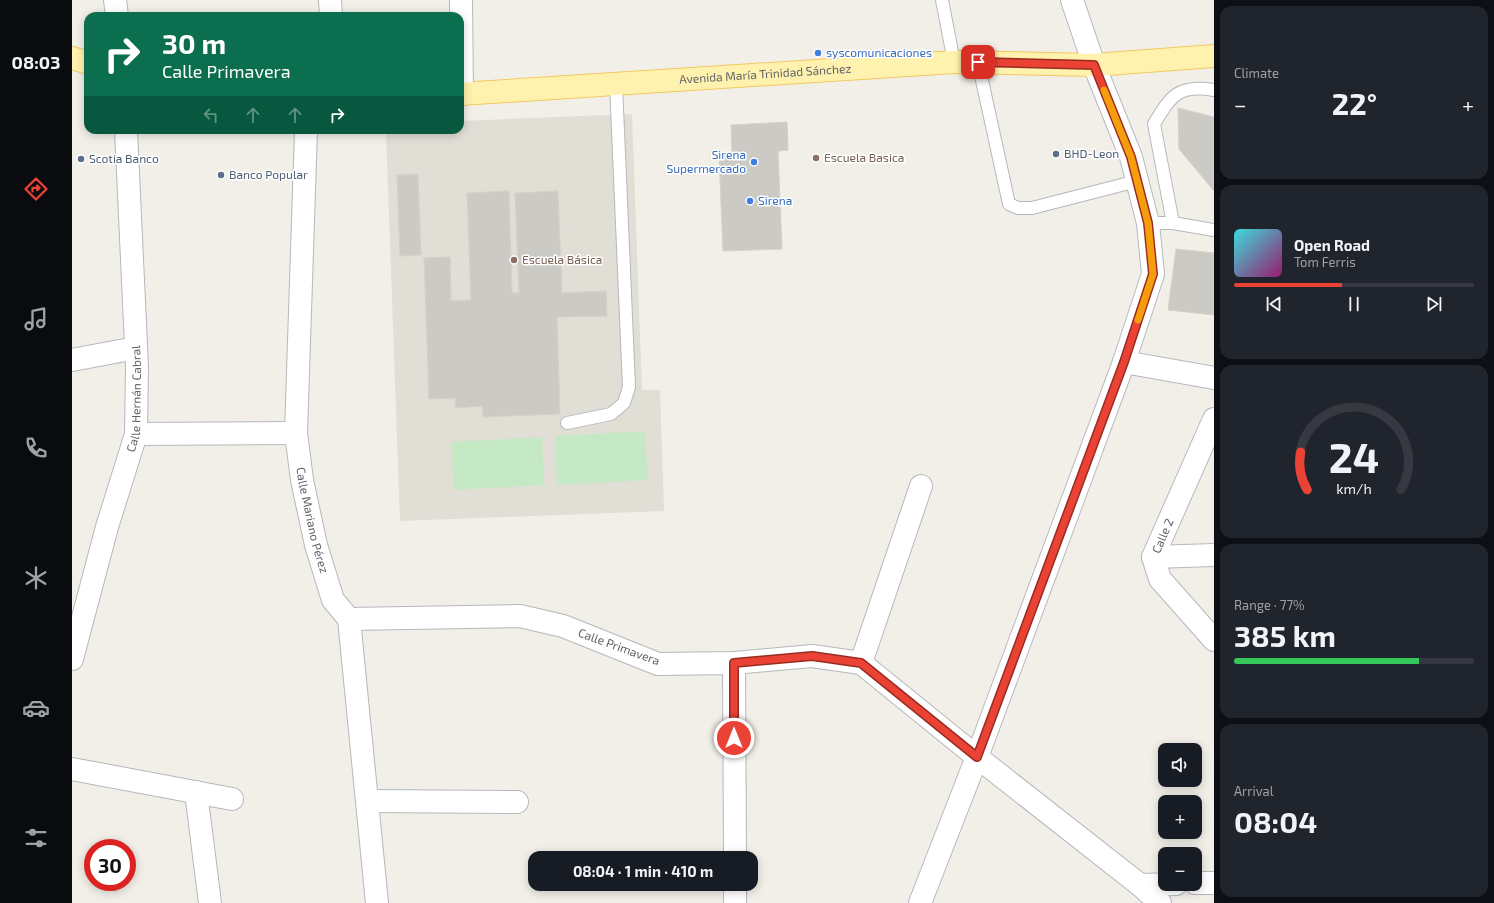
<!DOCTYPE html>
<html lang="en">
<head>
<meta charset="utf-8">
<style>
	:root { --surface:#171b24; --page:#20242c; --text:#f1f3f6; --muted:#9ea1a6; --line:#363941; --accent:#ea4335 }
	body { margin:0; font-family:"Exo 2",sans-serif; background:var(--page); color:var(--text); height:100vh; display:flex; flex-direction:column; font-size:15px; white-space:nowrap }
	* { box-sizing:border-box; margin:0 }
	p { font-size:13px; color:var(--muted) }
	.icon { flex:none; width:22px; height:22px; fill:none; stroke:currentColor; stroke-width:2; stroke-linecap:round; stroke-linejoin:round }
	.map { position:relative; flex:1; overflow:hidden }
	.drawer { display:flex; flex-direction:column; gap:6px; padding:6px; background:#0d0f14; width:280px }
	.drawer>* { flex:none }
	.guide { position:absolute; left:12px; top:12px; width:380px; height:122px; border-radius:12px; box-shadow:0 2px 10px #0003; background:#0b6e4f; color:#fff; overflow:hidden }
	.controls { position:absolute; left:1086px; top:743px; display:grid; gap:8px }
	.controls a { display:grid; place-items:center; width:44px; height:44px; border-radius:8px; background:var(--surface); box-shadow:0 2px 10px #0003; font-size:20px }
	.speed { position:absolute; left:12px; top:839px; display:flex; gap:8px; font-size:20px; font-weight:700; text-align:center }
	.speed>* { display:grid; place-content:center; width:52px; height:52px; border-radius:50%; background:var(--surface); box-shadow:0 2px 10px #0003; line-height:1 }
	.speed .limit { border:6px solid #d22; background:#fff; color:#111 }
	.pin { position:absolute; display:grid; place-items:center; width:34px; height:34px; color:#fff; margin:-17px; border-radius:8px; box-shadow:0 2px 6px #0006 }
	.me { position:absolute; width:44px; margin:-22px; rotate:0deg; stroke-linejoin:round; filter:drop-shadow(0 0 3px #0008) }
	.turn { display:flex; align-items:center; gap:14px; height:84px; padding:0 12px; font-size:18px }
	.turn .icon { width:52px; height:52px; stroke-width:2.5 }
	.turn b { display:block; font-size:28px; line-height:34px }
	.lanes { display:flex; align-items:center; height:38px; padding:0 12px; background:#0003; justify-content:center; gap:20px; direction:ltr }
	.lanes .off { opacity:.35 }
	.big { font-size:30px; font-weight:700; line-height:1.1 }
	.drawer .card { flex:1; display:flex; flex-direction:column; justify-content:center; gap:6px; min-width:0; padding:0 14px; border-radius:12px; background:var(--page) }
	.drawer .dial { align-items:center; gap:0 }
	.dial svg { height:104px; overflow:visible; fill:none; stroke:var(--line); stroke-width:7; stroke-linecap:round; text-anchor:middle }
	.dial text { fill:var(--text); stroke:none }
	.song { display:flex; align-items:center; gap:12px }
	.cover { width:48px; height:48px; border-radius:6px; background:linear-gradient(135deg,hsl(180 70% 55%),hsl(320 70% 35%)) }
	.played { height:4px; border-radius:2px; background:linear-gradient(90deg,var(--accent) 45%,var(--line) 45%) }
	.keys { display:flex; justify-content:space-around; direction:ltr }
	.heat { display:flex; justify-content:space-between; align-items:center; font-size:22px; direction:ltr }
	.charge { height:6px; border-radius:3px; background:linear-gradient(90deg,#34c759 77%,var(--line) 0) }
	.trip { position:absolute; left:456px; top:851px; width:230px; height:40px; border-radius:12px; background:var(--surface); box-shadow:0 2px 10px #0003; font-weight:700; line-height:40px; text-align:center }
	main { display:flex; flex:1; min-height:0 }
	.tabs { display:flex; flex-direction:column; width:72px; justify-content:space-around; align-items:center; background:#090b0e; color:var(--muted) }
	.tabs .icon { width:28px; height:28px }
	.tabs .selected { color:var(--accent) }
	.tabs b { font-size:18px; color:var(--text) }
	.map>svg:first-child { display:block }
	.education { fill:#e1ded6 }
	.green { fill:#c5e8c5 }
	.building { fill:#cccac5; stroke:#d6d1c6 }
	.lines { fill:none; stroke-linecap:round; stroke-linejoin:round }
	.lane-casing { stroke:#b5b8bc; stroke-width:14 }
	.street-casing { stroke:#b5b8bc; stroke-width:24 }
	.secondary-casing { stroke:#b6babf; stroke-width:24 }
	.primary-casing { stroke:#f2c960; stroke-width:24 }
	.lane { stroke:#fff; stroke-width:12 }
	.street { stroke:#fff; stroke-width:22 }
	.secondary { stroke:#fff; stroke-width:22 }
	.primary { stroke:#fff2af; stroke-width:22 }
	.route-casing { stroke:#982c22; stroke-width:10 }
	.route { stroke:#ea4335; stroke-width:7 }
	.slow { stroke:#f59e0b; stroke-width:7 }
	.shop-dot { fill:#3f7fe0; stroke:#fff; stroke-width:1.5 }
	.service-dot { fill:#5c6f8a; stroke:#fff; stroke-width:1.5 }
	.education-dot { fill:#8d6e63; stroke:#fff; stroke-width:1.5 }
	.labels { text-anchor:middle; stroke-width:3; stroke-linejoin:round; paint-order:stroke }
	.shop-label { font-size:12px; fill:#366cbe; stroke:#fff; text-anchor:start }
	.street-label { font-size:12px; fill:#5f6368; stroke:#fff }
	.service-label { font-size:12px; fill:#4e5e75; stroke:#fff; text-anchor:start }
	.education-label { font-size:12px; fill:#785e54; stroke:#fff; text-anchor:start }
</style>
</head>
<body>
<main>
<nav class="tabs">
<b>08:03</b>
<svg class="icon selected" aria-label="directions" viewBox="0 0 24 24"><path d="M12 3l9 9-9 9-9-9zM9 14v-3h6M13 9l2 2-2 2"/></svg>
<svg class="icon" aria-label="music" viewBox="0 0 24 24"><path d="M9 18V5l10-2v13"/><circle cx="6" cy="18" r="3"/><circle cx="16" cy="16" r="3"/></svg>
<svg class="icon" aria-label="phone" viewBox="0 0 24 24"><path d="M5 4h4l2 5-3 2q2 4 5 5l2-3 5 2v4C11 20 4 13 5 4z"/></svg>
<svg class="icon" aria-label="climate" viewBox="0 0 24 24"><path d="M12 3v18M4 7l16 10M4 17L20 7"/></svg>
<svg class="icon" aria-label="car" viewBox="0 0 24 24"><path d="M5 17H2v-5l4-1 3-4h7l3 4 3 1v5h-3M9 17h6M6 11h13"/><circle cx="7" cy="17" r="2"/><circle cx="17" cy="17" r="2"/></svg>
<svg class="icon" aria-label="filters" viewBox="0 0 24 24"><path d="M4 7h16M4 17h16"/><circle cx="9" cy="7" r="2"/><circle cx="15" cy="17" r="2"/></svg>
</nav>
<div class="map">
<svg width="1142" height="903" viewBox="0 0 1142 903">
	<rect width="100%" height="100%" fill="#f1efe8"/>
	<!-- education -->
	<path class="education" d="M560,114l10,276h18l4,121 -264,10 -14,-391h74v-9z"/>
	<!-- green -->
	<path class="green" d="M573,431l3,49 -91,5 -2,-49z
		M470,437l2,48 -90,5 -3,-48z"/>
	<!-- building -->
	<path class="building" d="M1106,108l36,9v74l-35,-42z
		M715,122l1,28 -10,1 4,98 -59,2 -4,-97h13l-1,-29z
		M346,174l3,81 -21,1 -3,-81z
		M437,191l3,102h7l-4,-100 43,-2 4,102 44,-2 1,25 -50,1 3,97 -77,3 -1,-11 -26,2 -1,-10 -26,1 -5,-141 26,-1 1,44 20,-1 -4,-107z
		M1104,249l38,4v62l-46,-5z"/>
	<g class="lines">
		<defs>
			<path id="lane" d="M870,0l12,62
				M906,62l31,142 9,4h14l105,-27
				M1076,223h25l41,7
				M1101,223l-19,-99c17,-28 24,-40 60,-34
				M495,423l44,-9 13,-11 5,-16 -13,-303"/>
			<g id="street">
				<path d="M43,0l2,16"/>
				<path d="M258,0l1,16"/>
				<path d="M389,0l1,94"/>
				<path id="s1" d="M234,130l-10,303 6,47 14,65 17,55 16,19 28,284"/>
				<path d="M0,360l64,-12"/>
				<path d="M1052,362l90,16"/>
				<path d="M1142,419l-61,138 7,22 54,61"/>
				<path d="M64,434l160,-1"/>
				<path d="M1081,557l61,-2"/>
				<path d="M277,619l171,-3 43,10 95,38 76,-1 78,-7 49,7 116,94 163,128 20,18"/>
				<path id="s2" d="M0,659l35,-132 29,-93 1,-67 -11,-237"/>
				<path d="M662,663l1,195"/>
				<path d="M789,663l60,-177"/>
				<path d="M0,769l160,30"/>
				<path d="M124,792l14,111"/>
				<path d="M295,801l150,1"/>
				<path d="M1123,883h19"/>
				<path d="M663,884v19"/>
				<path d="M1068,885l36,-1"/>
			</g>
			<path id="secondary" d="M848,903l57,-146 147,-395 29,-88 -5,-51 -17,-66 -37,-92 -22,-65"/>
			<g id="primary">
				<path d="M0,58l16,5"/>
				<path id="s3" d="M388,94l494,-32 140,3 120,-9"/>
			</g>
		</defs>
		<!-- lane casing -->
		<use href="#lane" class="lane-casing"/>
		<!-- street casing -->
		<use href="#street" class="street-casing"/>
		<!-- secondary casing -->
		<use href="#secondary" class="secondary-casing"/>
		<!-- primary casing -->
		<use href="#primary" class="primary-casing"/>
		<!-- lane -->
		<use href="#lane" class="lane"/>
		<!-- street -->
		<use href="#street" class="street"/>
		<!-- secondary -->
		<use href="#secondary" class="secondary"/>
		<!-- primary -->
		<use href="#primary" class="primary"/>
	</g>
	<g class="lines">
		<defs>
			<path id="route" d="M662,738v-75l78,-7 49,7 116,94 147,-395 29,-88 -5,-51 -17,-66 -37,-92 -116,-3"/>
		</defs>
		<!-- route casing -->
		<use href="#route" class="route-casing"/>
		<!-- route -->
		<use href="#route" class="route"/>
		<!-- slow -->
		<path class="slow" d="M1032,90l27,67 17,66 5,51 -15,46"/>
	</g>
	<!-- markers -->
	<g class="shop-dot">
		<circle cx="746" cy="53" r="4"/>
		<circle cx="682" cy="162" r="4"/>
		<circle cx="678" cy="201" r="4"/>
	</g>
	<g class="service-dot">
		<circle cx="984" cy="154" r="4"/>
		<circle cx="9" cy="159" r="4"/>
		<circle cx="149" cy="175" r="4"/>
	</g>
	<g class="education-dot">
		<circle cx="744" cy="158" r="4"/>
		<circle cx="442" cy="260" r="4"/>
	</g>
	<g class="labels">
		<!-- shop labels -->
		<g class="shop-label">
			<text x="754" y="57">syscomunicaciones</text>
			<text x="674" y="159" text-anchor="end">Sirena<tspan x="674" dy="14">Supermercado</tspan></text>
			<text x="686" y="205">Sirena</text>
		</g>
		<!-- street labels -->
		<g class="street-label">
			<text dy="4" stroke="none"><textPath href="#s3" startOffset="306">Avenida María Trinidad Sánchez</textPath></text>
			<text dy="4" stroke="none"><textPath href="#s2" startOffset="269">Calle Hernán Cabral</textPath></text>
			<text dy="4" stroke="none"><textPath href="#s1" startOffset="392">Calle Mariano Pérez</textPath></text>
			<text transform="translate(1091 536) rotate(-67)" y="4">Calle 2</text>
			<text transform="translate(547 647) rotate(20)" y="4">Calle Primavera</text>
		</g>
		<!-- service labels -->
		<g class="service-label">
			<text x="992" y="158">BHD-Leon</text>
			<text x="17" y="163">Scotia Banco</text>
			<text x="157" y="179">Banco Popular</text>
		</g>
		<!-- education labels -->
		<g class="education-label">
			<text x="752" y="162">Escuela Basica</text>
			<text x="450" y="264">Escuela Básica</text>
		</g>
	</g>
</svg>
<div class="controls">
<a><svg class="icon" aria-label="sound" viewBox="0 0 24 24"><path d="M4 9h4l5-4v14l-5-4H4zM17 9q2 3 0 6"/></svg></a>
<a>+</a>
<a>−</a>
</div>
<div class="speed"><div class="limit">30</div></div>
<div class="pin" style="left:906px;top:62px;background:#d93025"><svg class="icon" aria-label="arrive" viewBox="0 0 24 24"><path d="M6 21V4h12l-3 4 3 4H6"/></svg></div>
<svg class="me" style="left:662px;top:738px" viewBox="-20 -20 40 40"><circle r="17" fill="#ea4335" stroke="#fff" stroke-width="3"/><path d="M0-11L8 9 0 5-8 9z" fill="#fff"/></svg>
<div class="trip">08:04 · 1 min · 410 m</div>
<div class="guide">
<div class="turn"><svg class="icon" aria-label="right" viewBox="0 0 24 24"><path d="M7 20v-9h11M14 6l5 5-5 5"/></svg><div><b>30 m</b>Calle Primavera</div></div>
<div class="lanes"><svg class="icon off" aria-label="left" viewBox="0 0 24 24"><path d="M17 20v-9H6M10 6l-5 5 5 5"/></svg><svg class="icon off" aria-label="ahead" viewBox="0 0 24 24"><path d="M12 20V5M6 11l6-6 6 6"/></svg><svg class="icon off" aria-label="ahead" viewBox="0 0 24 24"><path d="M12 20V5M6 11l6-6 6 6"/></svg><svg class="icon" aria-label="right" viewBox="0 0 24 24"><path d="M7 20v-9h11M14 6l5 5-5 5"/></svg></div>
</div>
</div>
<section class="drawer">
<div class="card"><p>Climate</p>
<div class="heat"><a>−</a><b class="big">22°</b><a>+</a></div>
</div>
<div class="card">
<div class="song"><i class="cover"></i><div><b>Open Road</b><p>Tom Ferris</p></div></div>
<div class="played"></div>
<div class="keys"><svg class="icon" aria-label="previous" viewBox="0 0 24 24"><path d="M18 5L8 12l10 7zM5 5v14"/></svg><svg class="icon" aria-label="pause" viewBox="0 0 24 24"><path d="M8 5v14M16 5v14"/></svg><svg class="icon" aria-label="next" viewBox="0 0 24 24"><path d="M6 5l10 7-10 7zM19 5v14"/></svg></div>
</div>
<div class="card dial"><svg viewBox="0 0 100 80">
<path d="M14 69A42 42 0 1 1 86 69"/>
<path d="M14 69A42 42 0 0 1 9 40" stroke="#ea4335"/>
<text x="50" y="56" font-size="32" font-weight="700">24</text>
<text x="50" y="72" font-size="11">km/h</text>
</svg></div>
<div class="card"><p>Range · 77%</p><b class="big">385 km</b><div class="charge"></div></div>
<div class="card"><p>Arrival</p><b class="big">08:04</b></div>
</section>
</main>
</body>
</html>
